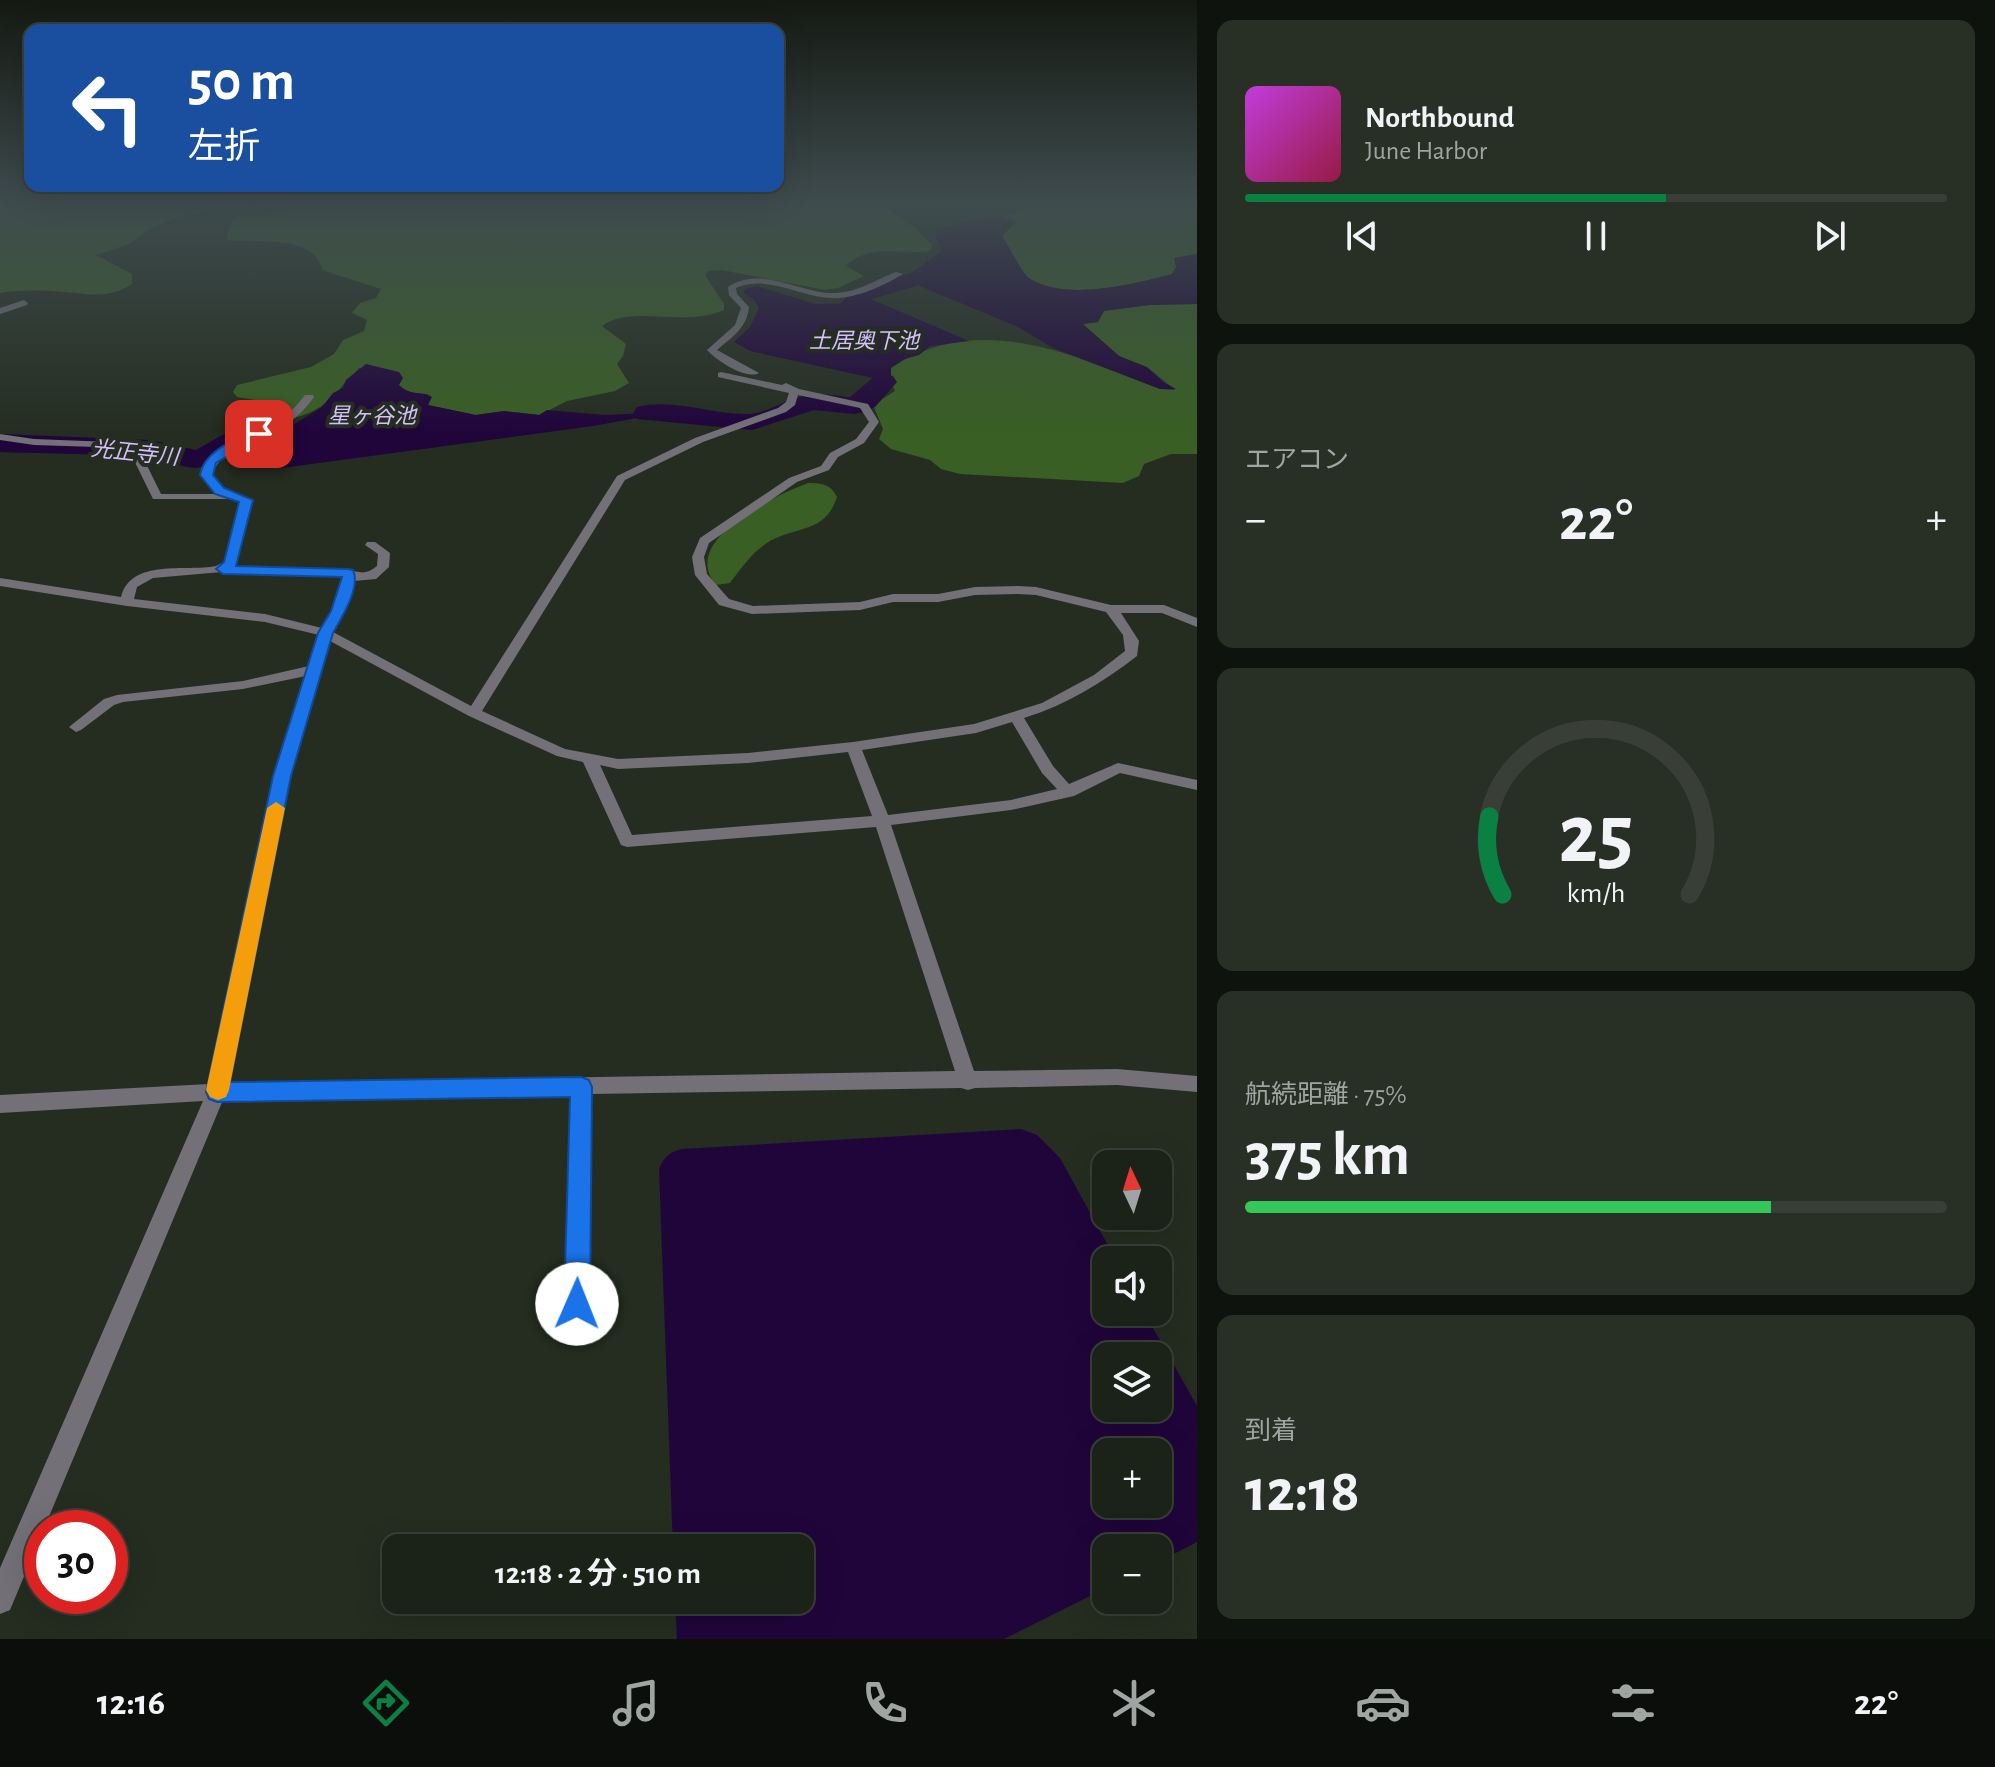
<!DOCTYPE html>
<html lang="ja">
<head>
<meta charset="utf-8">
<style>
	:root { --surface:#1b2218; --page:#282f25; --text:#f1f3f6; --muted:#a0a4a2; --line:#393f37; --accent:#0b8043 }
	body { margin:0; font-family:"Alegreya Sans","Noto Sans JP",sans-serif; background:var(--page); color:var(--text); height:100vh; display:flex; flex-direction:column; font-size:30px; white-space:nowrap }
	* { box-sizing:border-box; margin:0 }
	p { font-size:26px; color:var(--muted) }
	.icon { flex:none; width:44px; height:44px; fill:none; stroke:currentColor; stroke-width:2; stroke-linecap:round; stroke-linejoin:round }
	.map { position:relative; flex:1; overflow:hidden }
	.panel { display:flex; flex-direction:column; gap:20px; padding:20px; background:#0f130d; width:798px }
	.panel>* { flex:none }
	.hud { position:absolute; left:24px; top:24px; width:760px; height:168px; border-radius:16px; box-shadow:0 8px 32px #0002,0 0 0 2px var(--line); background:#1a4fa0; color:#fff; overflow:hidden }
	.needle { width:52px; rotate:356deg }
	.tools { position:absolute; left:1092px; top:1150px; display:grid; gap:16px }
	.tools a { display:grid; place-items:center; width:80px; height:80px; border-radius:16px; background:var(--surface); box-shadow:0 8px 32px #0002,0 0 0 2px var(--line); font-size:40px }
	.speed { position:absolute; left:24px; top:1510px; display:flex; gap:16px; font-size:40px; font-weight:700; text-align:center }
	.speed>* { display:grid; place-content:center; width:104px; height:104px; border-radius:50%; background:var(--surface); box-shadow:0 8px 32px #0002,0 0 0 2px var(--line); line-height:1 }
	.speed .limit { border:12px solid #d22; background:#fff; color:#111 }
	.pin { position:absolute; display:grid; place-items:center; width:68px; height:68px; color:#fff; margin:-34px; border-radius:16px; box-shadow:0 4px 12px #0006 }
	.me { position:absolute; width:88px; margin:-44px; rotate:1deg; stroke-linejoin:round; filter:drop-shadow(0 0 6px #0008) }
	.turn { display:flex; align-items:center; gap:28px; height:168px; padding:0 32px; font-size:36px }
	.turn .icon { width:104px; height:104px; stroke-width:2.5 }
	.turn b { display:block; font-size:56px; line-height:68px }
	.big { font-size:60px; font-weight:700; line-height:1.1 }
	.panel .widget { flex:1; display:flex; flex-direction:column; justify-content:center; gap:12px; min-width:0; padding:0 28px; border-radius:16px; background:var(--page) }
	.panel .dial { align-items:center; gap:0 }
	.dial svg { height:208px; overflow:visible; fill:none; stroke:var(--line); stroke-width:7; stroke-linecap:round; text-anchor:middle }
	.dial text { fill:var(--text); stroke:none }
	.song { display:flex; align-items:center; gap:24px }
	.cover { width:96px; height:96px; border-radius:12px; background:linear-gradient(135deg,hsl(290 70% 55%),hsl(340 70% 35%)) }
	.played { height:8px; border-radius:4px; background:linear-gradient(90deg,var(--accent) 60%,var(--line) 60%) }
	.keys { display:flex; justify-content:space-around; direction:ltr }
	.heat { display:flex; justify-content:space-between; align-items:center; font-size:44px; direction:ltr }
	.charge { height:12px; border-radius:6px; background:linear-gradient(90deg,#34c759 75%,var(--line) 0) }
	.trip { position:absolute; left:382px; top:1534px; width:432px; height:80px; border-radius:16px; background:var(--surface); box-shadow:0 8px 32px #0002,0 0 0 2px var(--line); font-weight:700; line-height:80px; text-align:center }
	.tabs { display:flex; height:128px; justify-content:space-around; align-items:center; background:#0b0e0a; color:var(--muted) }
	.tabs .icon { width:56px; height:56px }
	.tabs .active { color:var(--accent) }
	.tabs b { font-size:36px; color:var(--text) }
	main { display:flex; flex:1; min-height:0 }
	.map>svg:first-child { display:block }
	.green { fill:#395f24 }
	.water { fill:#20053b; fill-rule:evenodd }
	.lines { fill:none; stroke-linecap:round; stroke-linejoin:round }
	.river { fill:#20053b; fill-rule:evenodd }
	.street { fill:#737078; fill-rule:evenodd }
	.route { fill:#1a73e8; stroke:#114b97; stroke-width:2 }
	.slow { fill:#f59e0b }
	.labels { text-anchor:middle; stroke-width:8; stroke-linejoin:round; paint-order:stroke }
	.far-water-label { font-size:22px; font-style:italic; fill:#d6bfff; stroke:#242d20 }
</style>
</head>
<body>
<main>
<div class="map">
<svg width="1197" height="1639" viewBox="0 0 1197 1639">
	<rect width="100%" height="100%" fill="#242d20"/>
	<!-- green -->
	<path class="green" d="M4,202h219v4l-49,13 -21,8 -24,17 -33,11 36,19v10c-23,15 -42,10 -68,8 -20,-2 -44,-2 -64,1v-90z
		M291,202h588l37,27 16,16 -2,6c-29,4 -62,-8 -84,15l18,10 -26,12 -13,2 -103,-20 -14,1 -3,4 19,29v6c-39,18 -93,-6 -122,16l24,18 -3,12 -6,8 12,19 -14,8 -48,10 -27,14 -36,-4 -29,4 -47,-10 3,-8 -4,-3c-20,2 -49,-18 -68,-26 -4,6 -9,8 -13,13 -32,42 -49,32 -93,49 -13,5 -26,17 -40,13 17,-14 48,-11 54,-36l-12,-7 -18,-3 -4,-5 4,-7 74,-18 23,-13 9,-14 21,-9 3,-11 -15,-7 8,-10 16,-5 5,-9 -59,-19c-7,-37 -66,-26 -95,-30 1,-5 2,-14 5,-19 10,-14 44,5 59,-19z
		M1043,202h154v52l-23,4 2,9 -4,7c-37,10 -108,28 -143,4 -7,-5 -21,-33 -27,-42l10,-18h-11z
		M1197,304v150h-26l-27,10 -5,12 -16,7 -163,-9 -19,-5 -11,-9 -39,-11 -12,-10 4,-10 -10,-24 22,-14 -6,-14 2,-10c90,-56 179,-13 269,22l15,1 -23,-19 -33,-15 -37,-32 16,-2 5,-11 46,-6z
		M808,483c13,0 23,1 29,14 -11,34 -35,29 -63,42 -19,9 -32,28 -44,44l-14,2c-38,-45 60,-90 92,-102z"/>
	<!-- water -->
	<path class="water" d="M1001,218l16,3 -15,15c6,9 20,37 27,42 35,24 105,6 143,-4l4,-7 -2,-9 23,-4v50l-48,1 -45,6 -6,11 -15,2 36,32 28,11 16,15 13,7h-16l-107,-41 -35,-21 -115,-48 39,-28 -8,-20 26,-9z
		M757,286l58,18 47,-1 9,-4 98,42 -39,5 -11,9 -14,4 -14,9v14l-141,-31 -16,-9 16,-15 9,-19 -4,-7 -11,-8 1,-4z
		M366,364l33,8 4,6 -4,7c13,12 21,5 33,12l-4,8 48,10 28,-4 35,4 8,-5 58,5 42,-2 -4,4 -50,9 -311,42 -19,-5 6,-23 53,-33 11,-14 10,-5 3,-8z
		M1021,1129l16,6 23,23 56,102h-10v52h38l53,94v136l-39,20v-14h-52v40l-102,51h-327l-2,-39h125v-52h-127l-14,-379c5,-12 10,-17 23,-20zM1106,1356h52v52h-52zM1106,1452h52v52h-52z"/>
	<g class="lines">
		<!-- river -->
		<path class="river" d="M908,274l8,2 3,5 -3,5 -47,14 -9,9h-16l-4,-5 13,-14z
			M884,374l9,2 4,6 -22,25 -11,5 -10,2 -40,-4 -62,20 -115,-11 -4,-6 4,-6c38,-9 74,8 111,7 19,-1 40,-15 59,-19 13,-3 30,1 43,2l25,-21z
			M265,420l10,3 4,6c-4,7 -72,38 -82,39 -16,0 -33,-9 -49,-10 -48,-5 -99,-4 -148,-6v-18l150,6 46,10 30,-17z"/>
		<!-- street -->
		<path class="street" d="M896,272l7,2c-18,11 -47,25 -70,24 -32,0 -64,-24 -97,-10l1,6 12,13c-2,21 -17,30 -32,43l42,23c-13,7 -42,-12 -52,-23l28,-25 6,-17 -12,-13 -1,-8c34,-23 73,8 109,6 21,-1 40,-14 59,-21z
			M24,300l4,3 -1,2 -27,9v-6z
			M721,372l61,13 4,-2 13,6 69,15 11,18 -15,21 -26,14 -9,13 -32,12 -88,61 -5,14 3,17 22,25 24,7 107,-4 33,-8h45l37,-7 43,-1 18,1 75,18h53l33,13v9l-35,-14h-41l18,28 -2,15c-35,27 -71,49 -113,62l29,48 16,18 49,-21 79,17v10l-77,-17 -46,23 -63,14 -120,15 83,246 143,-2 80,7v16l-80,-7 -142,3 -7,2 -7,-2 -370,6 -3,210 -3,8 -8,3 -8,-3 -3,-8 5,-210 -348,6 -213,510 -10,4v-46l203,-467 -203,12v-18l209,-11 65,-308 32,-100 -63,13 -120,13 -9,3 -33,25 -5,2 -7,-5 35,-28 13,-4 126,-14 66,-15 10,-31 -54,-13 -138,-16 -127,-20v-8l121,19c10,-39 65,-25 95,-31l8,-4 16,-60 -7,-3h-80l-25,-51 -94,-3 -34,-5v-6l34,5 102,4 25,51h55l-16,-19c13,-33 50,-37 77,-54 12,-6 20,-16 28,-26h8l1,2c-9,12 -19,23 -32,30 -24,14 -60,19 -70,48l11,14 29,11 -17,66 113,3c12,4 18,6 29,-3l1,-12 -13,-9 2,-3h8l15,11 -1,14 -13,12 -22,2 -9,30 -12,21 138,74 146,-230 78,-38 83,-30 8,-6 3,-9 -71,-16v-4zM798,395l62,13 9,14 -13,17 -26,14 -9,13 -32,12 -89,60 -8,19 3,18 24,30 33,9 108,-4 33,-8h45l37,-7 43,-1 18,1 70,17 17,23 2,16 -31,24 -52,28 -68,21 -121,18 -105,11 -130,6 -53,-10 -83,-38 143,-231 78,-38 83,-30 9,-7zM222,572l121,5 -12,34 -9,17 -57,-14 -131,-15 3,-12 16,-9zM330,641l139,75 88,40 26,6 38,83 6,2 249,-20 79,244 -726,12 61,-307zM1012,722l30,51 15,16 -46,11 -123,15 -26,-65 114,-17zM848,752l24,64 -240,19 -32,-70 18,4 130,-6z"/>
	</g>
	<!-- sky -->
	<linearGradient id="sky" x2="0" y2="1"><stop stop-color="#141912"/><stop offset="0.47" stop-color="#3f4c4e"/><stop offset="1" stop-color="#3f4c4e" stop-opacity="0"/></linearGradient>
	<rect width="1197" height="431" fill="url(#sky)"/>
	<!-- route -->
	<path class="route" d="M254,431l11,3 -49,29 -3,12 11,13 29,12 -17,66 112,3 5,1c8,17 -11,47 -20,63l-42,143 -61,306 351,-5 8,3 3,7 -2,217 -4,9 -9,3 -9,-3 -4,-9 6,-207 -353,5 -8,-3 -3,-7 67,-316 45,-143 13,-22 11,-34 -119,-3 -7,-5 8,-7 15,-60 -24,-8 -15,-19c4,-23 34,-36 54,-44z"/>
	<!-- slow -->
	<path class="slow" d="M276,802l9,6 -56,282 -3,7 -8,3 -8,-3 -4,-7 61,-282z"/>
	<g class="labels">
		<!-- far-water labels -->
		<g class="far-water-label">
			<text x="864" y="348">土居奥下池</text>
			<text x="372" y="423">星ヶ谷池</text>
			<text transform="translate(135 452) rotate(6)" y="8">光正寺川</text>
		</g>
	</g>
</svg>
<div class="tools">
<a><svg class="needle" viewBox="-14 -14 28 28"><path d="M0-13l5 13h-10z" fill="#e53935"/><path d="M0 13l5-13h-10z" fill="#a0a4a2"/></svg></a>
<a><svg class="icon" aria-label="sound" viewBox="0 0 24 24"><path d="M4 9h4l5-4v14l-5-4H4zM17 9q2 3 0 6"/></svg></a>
<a><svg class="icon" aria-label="layers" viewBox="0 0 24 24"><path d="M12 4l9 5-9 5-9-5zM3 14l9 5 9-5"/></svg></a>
<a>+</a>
<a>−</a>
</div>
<div class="speed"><div class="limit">30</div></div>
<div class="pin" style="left:259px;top:434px;background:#d93025"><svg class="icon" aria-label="arrive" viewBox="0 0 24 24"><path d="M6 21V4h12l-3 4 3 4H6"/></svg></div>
<svg class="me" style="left:577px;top:1304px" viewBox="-20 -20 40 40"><circle r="19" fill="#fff"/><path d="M0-13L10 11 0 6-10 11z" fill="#1a73e8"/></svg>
<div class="trip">12:18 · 2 分 · 510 m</div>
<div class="hud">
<div class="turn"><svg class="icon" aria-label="left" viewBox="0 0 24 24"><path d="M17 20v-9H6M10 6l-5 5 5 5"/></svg><div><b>50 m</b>左折</div></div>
</div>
</div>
<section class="panel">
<div class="widget">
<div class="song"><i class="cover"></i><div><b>Northbound</b><p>June Harbor</p></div></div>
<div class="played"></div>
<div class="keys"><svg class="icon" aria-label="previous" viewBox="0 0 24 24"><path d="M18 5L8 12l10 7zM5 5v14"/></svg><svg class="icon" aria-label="pause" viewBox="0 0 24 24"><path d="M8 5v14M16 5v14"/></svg><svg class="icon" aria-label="next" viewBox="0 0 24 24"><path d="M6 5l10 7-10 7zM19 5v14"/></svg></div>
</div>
<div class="widget"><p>エアコン</p>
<div class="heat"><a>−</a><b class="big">22°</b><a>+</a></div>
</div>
<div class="widget dial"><svg viewBox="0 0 100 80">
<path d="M14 69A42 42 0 1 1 86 69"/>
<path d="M14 69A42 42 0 0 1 9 39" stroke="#0b8043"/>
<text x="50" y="56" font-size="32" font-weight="700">25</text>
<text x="50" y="72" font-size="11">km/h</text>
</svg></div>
<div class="widget"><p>航続距離 · 75%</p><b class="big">375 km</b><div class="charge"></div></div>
<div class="widget"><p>到着</p><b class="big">12:18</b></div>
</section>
</main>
<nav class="tabs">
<b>12:16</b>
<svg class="icon active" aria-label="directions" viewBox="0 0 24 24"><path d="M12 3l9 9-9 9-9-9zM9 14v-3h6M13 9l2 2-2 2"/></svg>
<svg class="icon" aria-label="music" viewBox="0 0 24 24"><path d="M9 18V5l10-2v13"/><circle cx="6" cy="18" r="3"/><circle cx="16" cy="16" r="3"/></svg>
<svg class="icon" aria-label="phone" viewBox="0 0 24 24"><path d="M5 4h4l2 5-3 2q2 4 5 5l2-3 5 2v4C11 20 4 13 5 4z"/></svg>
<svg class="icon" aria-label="climate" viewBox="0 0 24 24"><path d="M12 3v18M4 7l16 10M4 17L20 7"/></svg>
<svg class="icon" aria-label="car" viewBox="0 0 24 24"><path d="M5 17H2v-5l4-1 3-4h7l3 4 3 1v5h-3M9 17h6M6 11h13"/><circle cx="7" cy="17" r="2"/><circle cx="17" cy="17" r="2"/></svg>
<svg class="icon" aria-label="filters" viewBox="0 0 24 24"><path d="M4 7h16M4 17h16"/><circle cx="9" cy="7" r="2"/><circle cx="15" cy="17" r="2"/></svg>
<b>22°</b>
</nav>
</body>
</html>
